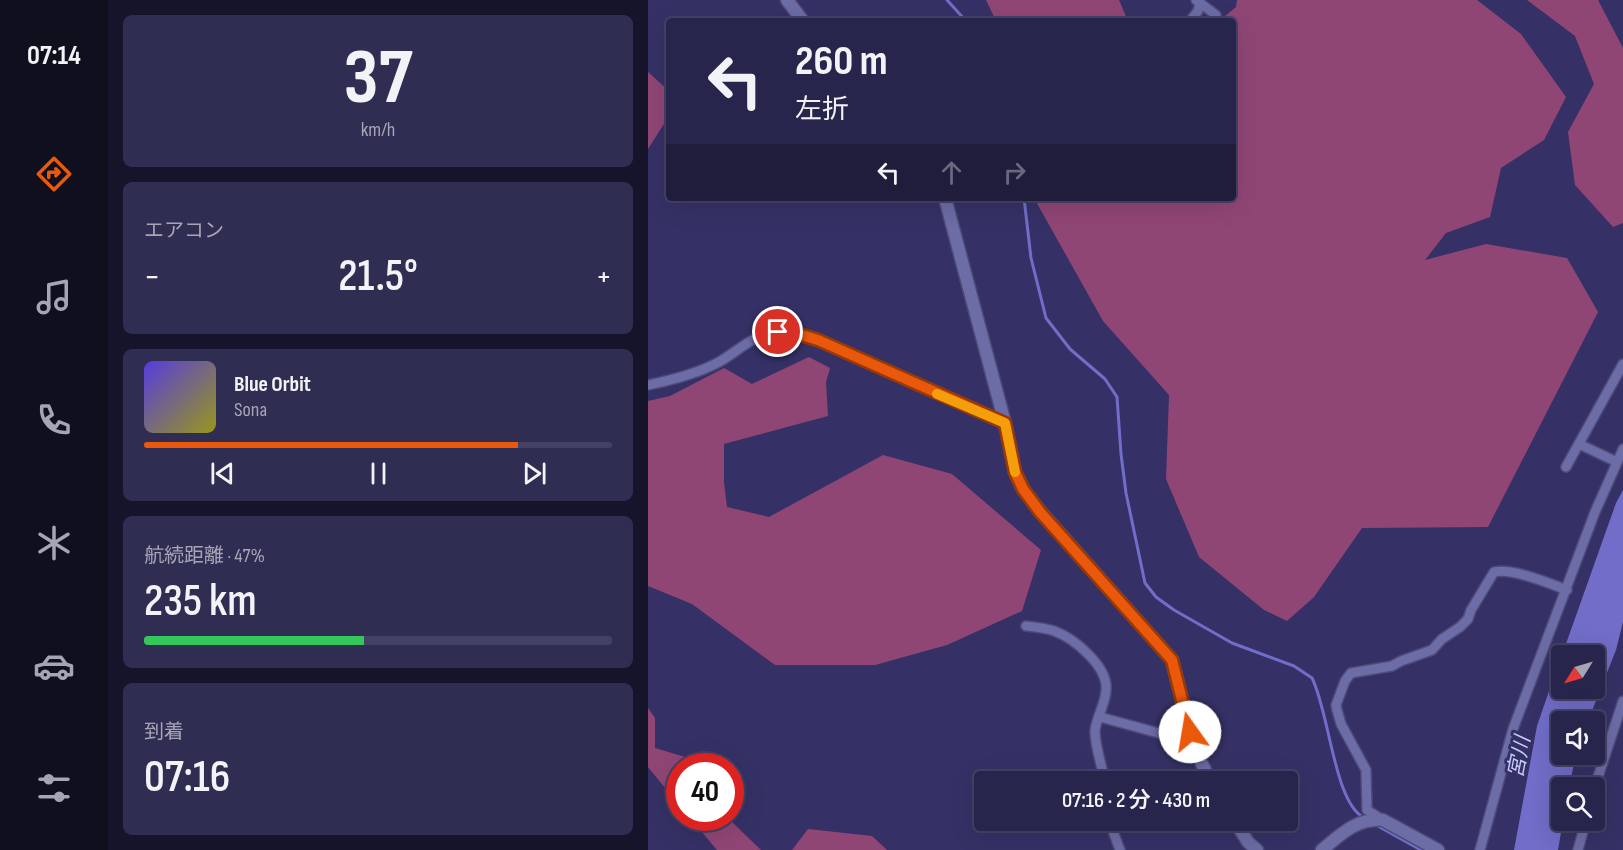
<!DOCTYPE html>
<html lang="ja">
<head>
<meta charset="utf-8">
<style>
	:root { --surface:#28254c; --page:#302d53; --text:#f1f3f6; --muted:#a5a5b5; --line:#444264; --accent:#ea580c }
	body { margin:0; font-family:"Sofia Sans Condensed","Noto Sans JP",sans-serif; background:var(--page); color:var(--text); height:100vh; display:flex; flex-direction:column; font-size:22px; white-space:nowrap }
	* { box-sizing:border-box; margin:0 }
	p { font-size:20px; color:var(--muted) }
	.icon { flex:none; width:33px; height:33px; fill:none; stroke:currentColor; stroke-width:2; stroke-linecap:round; stroke-linejoin:round }
	.map { position:relative; flex:1; overflow:hidden }
	.panel { display:flex; flex-direction:column; gap:15px; padding:15px; background:#16142a; width:540px }
	.panel>* { flex:none }
	.top-card { position:absolute; left:18px; top:18px; width:570px; height:183px; border-radius:6px; box-shadow:0 6px 24px #0002,0 0 0 2px var(--line); background:#28254c; color:var(--text); overflow:hidden }
	.needle { width:39px; rotate:233deg }
	.fabs { position:absolute; left:903px; top:645px; display:grid; gap:12px }
	.fabs a { display:grid; place-items:center; width:54px; height:54px; border-radius:6px; background:var(--surface); box-shadow:0 6px 24px #0002,0 0 0 2px var(--line); font-size:30px }
	.speed { position:absolute; left:18px; top:753px; display:flex; gap:12px; font-size:30px; font-weight:700; text-align:center }
	.speed>* { display:grid; place-content:center; width:78px; height:78px; border-radius:50%; background:var(--surface); box-shadow:0 6px 24px #0002,0 0 0 2px var(--line); line-height:1 }
	.speed .limit { border:9px solid #d22; background:#fff; color:#111 }
	.pin { position:absolute; display:grid; place-items:center; width:51px; height:51px; color:#fff; margin:-26px; border:3px solid #fff; border-radius:50%; box-shadow:0 2px 6px #0007 }
	.me { position:absolute; width:66px; margin:-33px; rotate:347deg; stroke-linejoin:round; filter:drop-shadow(0 0 4px #0008) }
	.turn { display:flex; align-items:center; gap:21px; height:126px; padding:0 30px; font-size:27px }
	.turn .icon { width:78px; height:78px; stroke-width:2.5 }
	.turn b { display:block; font-size:42px; line-height:51px }
	.lanes { display:flex; align-items:center; height:57px; padding:0 30px; background:#0003; justify-content:center; gap:30px; direction:ltr }
	.lanes .off { opacity:.35 }
	.big { font-size:45px; font-weight:600; line-height:1.1 }
	.panel .card { flex:1; display:flex; flex-direction:column; justify-content:center; gap:9px; min-width:0; padding:0 21px; border-radius:9px; background:var(--page) }
	.panel .dial { align-items:center; gap:0 }
	.dial b { font-size:78px; line-height:1 }
	.song { display:flex; align-items:center; gap:18px }
	.cover { width:72px; height:72px; border-radius:9px; background:linear-gradient(135deg,hsl(250 70% 55%),hsl(60 70% 35%)) }
	.played { height:6px; border-radius:3px; background:linear-gradient(90deg,var(--accent) 80%,var(--line) 80%) }
	.keys { display:flex; justify-content:space-around; direction:ltr }
	.heat { display:flex; justify-content:space-between; align-items:center; font-size:33px; direction:ltr }
	.charge { height:9px; border-radius:4px; background:linear-gradient(90deg,#34c759 47%,var(--line) 0) }
	.trip { position:absolute; left:326px; top:771px; width:324px; height:60px; border-radius:6px; background:var(--surface); box-shadow:0 6px 24px #0002,0 0 0 2px var(--line); font-weight:600; line-height:60px; text-align:center }
	main { display:flex; flex:1; min-height:0 }
	.tabs { display:flex; flex-direction:column; width:108px; justify-content:space-around; align-items:center; background:#100f1e; color:var(--muted) }
	.tabs .icon { width:42px; height:42px }
	.tabs .active { color:var(--accent) }
	.tabs b { font-size:27px; color:var(--text) }
	.map>svg:first-child { display:block }
	.green { fill:#904675 }
	.water { fill:#716dc8 }
	.lines { fill:none; stroke-linecap:round; stroke-linejoin:round }
	.stream { stroke:#716dc8; stroke-width:3 }
	.minor-casing { stroke:#4e4a78; stroke-width:12 }
	.tertiary-casing { stroke:#4e4a78; stroke-width:15 }
	.minor { stroke:#6c6ca6; stroke-width:9 }
	.tertiary { stroke:#6c6ca6; stroke-width:12 }
	.route-casing { stroke:#983908; stroke-width:15 }
	.route { stroke:#ea580c; stroke-width:10 }
	.slow { stroke:#f59e0b; stroke-width:10 }
	.labels { text-anchor:middle; stroke-width:6; stroke-linejoin:round; paint-order:stroke }
	.water-label { font-size:21px; font-style:italic; fill:#c8cafa; stroke:#353166 }
</style>
</head>
<body>
<main>
<nav class="tabs">
<b>07:14</b>
<svg class="icon active" aria-label="directions" viewBox="0 0 24 24"><path d="M12 3l9 9-9 9-9-9zM9 14v-3h6M13 9l2 2-2 2"/></svg>
<svg class="icon" aria-label="music" viewBox="0 0 24 24"><path d="M9 18V5l10-2v13"/><circle cx="6" cy="18" r="3"/><circle cx="16" cy="16" r="3"/></svg>
<svg class="icon" aria-label="phone" viewBox="0 0 24 24"><path d="M5 4h4l2 5-3 2q2 4 5 5l2-3 5 2v4C11 20 4 13 5 4z"/></svg>
<svg class="icon" aria-label="climate" viewBox="0 0 24 24"><path d="M12 3v18M4 7l16 10M4 17L20 7"/></svg>
<svg class="icon" aria-label="car" viewBox="0 0 24 24"><path d="M5 17H2v-5l4-1 3-4h7l3 4 3 1v5h-3M9 17h6M6 11h13"/><circle cx="7" cy="17" r="2"/><circle cx="17" cy="17" r="2"/></svg>
<svg class="icon" aria-label="filters" viewBox="0 0 24 24"><path d="M4 7h16M4 17h16"/><circle cx="9" cy="7" r="2"/><circle cx="15" cy="17" r="2"/></svg>
</nav>
<section class="panel">
<div class="card dial"><b>37</b><p>km/h</p></div>
<div class="card"><p>エアコン</p>
<div class="heat"><a>−</a><b class="big">21.5°</b><a>+</a></div>
</div>
<div class="card">
<div class="song"><i class="cover"></i><div><b>Blue Orbit</b><p>Sona</p></div></div>
<div class="played"></div>
<div class="keys"><svg class="icon" aria-label="previous" viewBox="0 0 24 24"><path d="M18 5L8 12l10 7zM5 5v14"/></svg><svg class="icon" aria-label="pause" viewBox="0 0 24 24"><path d="M8 5v14M16 5v14"/></svg><svg class="icon" aria-label="next" viewBox="0 0 24 24"><path d="M6 5l10 7-10 7zM19 5v14"/></svg></div>
</div>
<div class="card"><p>航続距離 · 47%</p><b class="big">235 km</b><div class="charge"></div></div>
<div class="card"><p>到着</p><b class="big">07:16</b></div>
</section>
<div class="map">
<svg width="975" height="850" viewBox="0 0 975 850">
	<rect width="100%" height="100%" fill="#353166"/>
	<!-- green -->
	<path class="green" d="M338,0h133l9,21h-132z
		M589,0h240l44,34 45,63 -22,43 -43,28 -11,49 -44,16 -21,27 61,-16 81,14 31,54 -110,215 -126,1 -48,69 -27,24 -23,-11 -65,-53 -33,-78 3,-84 -66,-74 -69,-123h199v-177h-14l17,-14z
		M879,0h71l25,48v175l-10,4 -38,-42 -7,-53 26,-48 -19,-48z
		M0,72l21,19v25l-21,33z
		M161,357l21,11 -4,14 2,34 -104,28v38l3,25 42,10 114,-62 69,19 89,76 -19,61 -75,34 -72,20h-100l-83,-61 -44,-18v-185l22,-5 54,-28 28,16z
		M0,708l7,10v30l50,15 2,3h-27l-1,39 -31,-38z
		M83,817l2,6 28,27h-44l-27,-32z
		M160,829l64,7 15,14h-95z"/>
	<!-- water -->
	<path class="water" d="M975,490v132l-7,28 -28,71 -26,1v32l14,1 -7,32 -7,1v32l1,1 -5,29h-44l23,-124 24,-70 1,32h32v-32l-32,-1 54,-152z"/>
	<g class="lines">
		<!-- stream -->
		<path class="stream" d="M299,0l19,21
			M376,198l7,60 15,60 24,31 35,30 12,18 4,57 5,39 19,90 11,14 18,13 58,33 62,23 18,12c17,33 22,123 51,139
			M728,825l45,25"/>
		<defs>
			<path id="minor" d="M548,0l20,15
				M542,21l8,-10 2,-8
				M0,385c24,-5 49,-11 71,-23 18,-10 36,-29 58,-30 13,-1 28,4 41,8l187,83
				M931,444l38,18
				M918,467l57,-103
				M378,626c9,1 19,2 28,5 20,7 55,36 52,60 -1,14 -10,27 -11,40 0,16 7,35 10,51
				M452,717l66,18 28,13
				M946,789l29,-88
				M464,820l2,14 6,16
				M735,820l-16,-10 -1,-40 -25,-46 -4,-14 -1,-5 9,-24 6,-8 41,-7 9,-5 31,-11 10,-11 18,-12 8,-8 3,-9 23,-38c19,-4 54,11 73,18
				M832,850l33,-121 82,-217 28,-63
				M930,850l8,-30"/>
			<path id="tertiary" d="M139,0l16,21
				M297,198l60,225 10,49 8,17 17,22 132,149 22,88 17,34
				M586,820l14,22 9,8
				M674,850c19,-16 35,-32 61,-30l55,30"/>
		</defs>
		<!-- minor casing -->
		<use href="#minor" class="minor-casing"/>
		<!-- tertiary casing -->
		<use href="#tertiary" class="tertiary-casing"/>
		<!-- minor -->
		<use href="#minor" class="minor"/>
		<!-- tertiary -->
		<use href="#tertiary" class="tertiary"/>
	</g>
	<g class="lines">
		<defs>
			<path id="route" d="M130,332l17,1 23,7 187,83 10,49 8,17 17,23 132,148 18,72"/>
		</defs>
		<!-- route casing -->
		<use href="#route" class="route-casing"/>
		<!-- route -->
		<use href="#route" class="route"/>
		<!-- slow -->
		<path class="slow" d="M289,394l68,29 10,49"/>
	</g>
	<g class="labels">
		<!-- water labels -->
		<g class="water-label">
			<text transform="translate(871 757) rotate(-79)" y="7">宮川</text>
		</g>
	</g>
</svg>
<div class="fabs">
<a><svg class="needle" viewBox="-14 -14 28 28"><path d="M0-13l5 13h-10z" fill="#e53935"/><path d="M0 13l5-13h-10z" fill="#a5a5b5"/></svg></a>
<a><svg class="icon" aria-label="sound" viewBox="0 0 24 24"><path d="M4 9h4l5-4v14l-5-4H4zM17 9q2 3 0 6"/></svg></a>
<a><svg class="icon" aria-label="search" viewBox="0 0 24 24"><circle cx="10" cy="10" r="6"/><path d="M15 15l6 6"/></svg></a>
</div>
<div class="speed"><div class="limit">40</div></div>
<div class="pin" style="left:130px;top:332px;background:#d93025"><svg class="icon" aria-label="arrive" viewBox="0 0 24 24"><path d="M6 21V4h12l-3 4 3 4H6"/></svg></div>
<svg class="me" style="left:542px;top:732px" viewBox="-20 -20 40 40"><circle r="19" fill="#fff"/><path d="M0-13L10 11 0 6-10 11z" fill="#ea580c"/></svg>
<div class="trip">07:16 · 2 分 · 430 m</div>
<div class="top-card">
<div class="turn"><svg class="icon" aria-label="left" viewBox="0 0 24 24"><path d="M17 20v-9H6M10 6l-5 5 5 5"/></svg><div><b>260 m</b>左折</div></div>
<div class="lanes"><svg class="icon" aria-label="left" viewBox="0 0 24 24"><path d="M17 20v-9H6M10 6l-5 5 5 5"/></svg><svg class="icon off" aria-label="ahead" viewBox="0 0 24 24"><path d="M12 20V5M6 11l6-6 6 6"/></svg><svg class="icon off" aria-label="right" viewBox="0 0 24 24"><path d="M7 20v-9h11M14 6l5 5-5 5"/></svg></div>
</div>
</div>
</main>
</body>
</html>
